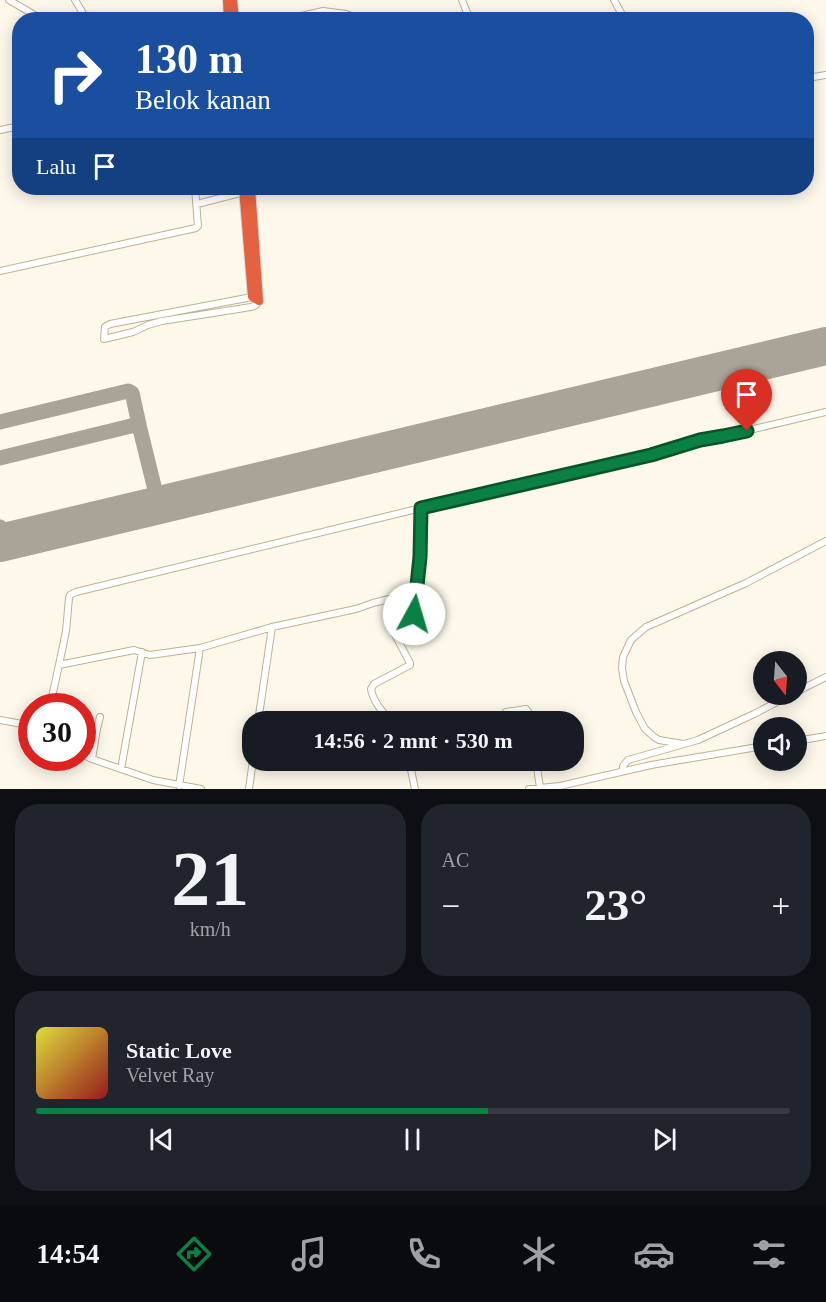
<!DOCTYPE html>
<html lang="id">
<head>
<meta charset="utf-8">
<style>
	:root { --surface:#171b24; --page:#20242c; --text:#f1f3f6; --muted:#9ea1a6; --line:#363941; --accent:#0b8043 }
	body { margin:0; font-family:Georgia,serif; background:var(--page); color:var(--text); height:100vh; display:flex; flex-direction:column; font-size:22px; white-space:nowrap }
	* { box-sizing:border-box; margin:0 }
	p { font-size:20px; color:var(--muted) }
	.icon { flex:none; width:33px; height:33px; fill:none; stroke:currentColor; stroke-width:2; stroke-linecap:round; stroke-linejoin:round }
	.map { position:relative; height:789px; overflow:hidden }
	.drawer { display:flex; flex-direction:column; gap:15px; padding:15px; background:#0d0f14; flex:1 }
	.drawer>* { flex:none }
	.guide { position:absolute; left:12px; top:12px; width:802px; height:183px; border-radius:24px; box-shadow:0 3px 15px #0003; background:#1a4fa0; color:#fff; overflow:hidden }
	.needle { width:39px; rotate:163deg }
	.fabs { position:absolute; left:753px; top:651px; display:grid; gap:12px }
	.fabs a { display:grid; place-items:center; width:54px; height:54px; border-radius:50%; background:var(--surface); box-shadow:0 3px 15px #0003; font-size:30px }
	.speed { position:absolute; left:18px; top:693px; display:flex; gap:12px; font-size:30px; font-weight:700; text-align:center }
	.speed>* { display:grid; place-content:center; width:78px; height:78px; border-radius:50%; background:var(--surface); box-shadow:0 3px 15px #0003; line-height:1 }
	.speed .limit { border:9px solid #d22; background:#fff; color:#111 }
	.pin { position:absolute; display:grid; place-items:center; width:51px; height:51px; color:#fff; margin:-62px -26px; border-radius:50% 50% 50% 0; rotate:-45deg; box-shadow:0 0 6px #0007 }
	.pin .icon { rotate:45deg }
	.me { position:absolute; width:66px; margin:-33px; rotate:6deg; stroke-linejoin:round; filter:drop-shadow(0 0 4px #0008) }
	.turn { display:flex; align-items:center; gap:21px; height:126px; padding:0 24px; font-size:27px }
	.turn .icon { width:78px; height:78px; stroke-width:2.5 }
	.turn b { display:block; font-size:42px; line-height:51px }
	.then { display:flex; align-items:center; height:57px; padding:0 24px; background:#0003; gap:12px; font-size:22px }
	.big { font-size:45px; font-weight:700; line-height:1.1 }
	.drawer .tile { flex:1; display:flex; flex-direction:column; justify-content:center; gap:9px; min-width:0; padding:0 21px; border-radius:24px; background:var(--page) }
	.drawer .dial { align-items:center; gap:0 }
	.dial b { font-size:78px; line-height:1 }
	.song { display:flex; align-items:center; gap:18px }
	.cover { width:72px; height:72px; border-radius:9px; background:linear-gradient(135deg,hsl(60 70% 55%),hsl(0 70% 35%)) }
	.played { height:6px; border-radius:3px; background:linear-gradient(90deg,var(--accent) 60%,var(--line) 60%) }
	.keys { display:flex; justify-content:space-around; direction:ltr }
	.heat { display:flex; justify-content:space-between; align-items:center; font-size:33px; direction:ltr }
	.drawer .tiles { flex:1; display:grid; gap:15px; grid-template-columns:1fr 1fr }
	.tile:last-child { grid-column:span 2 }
	.trip { position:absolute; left:242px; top:711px; width:342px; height:60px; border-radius:24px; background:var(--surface); box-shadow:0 3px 15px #0003; font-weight:700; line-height:60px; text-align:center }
	.tabs { display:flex; height:96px; justify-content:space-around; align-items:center; background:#090b0e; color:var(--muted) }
	.tabs .icon { width:42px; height:42px }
	.tabs .current { color:var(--accent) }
	.tabs b { font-size:27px; color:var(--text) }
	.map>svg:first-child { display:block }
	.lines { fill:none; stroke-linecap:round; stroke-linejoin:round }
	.taxiway { stroke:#aaa497; stroke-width:15 }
	.runway { stroke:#aaa497; stroke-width:38 }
	.minor-casing { stroke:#bfb291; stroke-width:8 }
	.highway-casing { stroke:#dad9d6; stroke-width:10 }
	.minor { stroke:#fff; stroke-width:6 }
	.highway { stroke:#e46142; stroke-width:8 }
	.route-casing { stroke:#07532c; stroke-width:15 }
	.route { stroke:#0b8043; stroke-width:10 }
</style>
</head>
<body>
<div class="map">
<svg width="826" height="789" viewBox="0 0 826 789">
	<rect width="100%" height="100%" fill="#fdf8ea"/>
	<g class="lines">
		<!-- taxiway -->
		<path class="taxiway" d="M0,422l128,-31 4,2 1,4 7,32 -5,-4 -135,33
			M140,429l15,61 -3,11 -9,8
			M155,490l9,9 12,2
			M0,527l6,8 12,3"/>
		<!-- runway -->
		<path class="runway" d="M0,543l826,-197"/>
		<defs>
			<path id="minor" d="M9,0l34,20
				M75,0l12,20
				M462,0l8,20
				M614,0l11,20
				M284,20l39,-9 23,3 16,6
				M807,78l19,-3
				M0,130l20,-4
				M197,204l47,-12
				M0,271l196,-43 2,-2 -3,-38
				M252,297l-142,27 -5,3 -1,12 29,-7 15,-7 14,-4 89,-14 5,-2 3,-4
				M417,592l3,-35 1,-49
				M59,665l7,-34 3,-33 1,-3 6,-3 345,-84 230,-53 49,-16 28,-4 98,-23
				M796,692l30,-15
				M50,706l9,-41 75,-15 16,5 50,-7 72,-21
				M506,712l20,-3 3,4 2,9
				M0,720l22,4 10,3
				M258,722l14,-95 84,-18 17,-6 44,-11 -2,20 -2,5 -19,9 -2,3 18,34v2l-36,19 -3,5c2,13 12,24 21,33
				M796,741l30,-5
				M683,744l-24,-4 -5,-3 -9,-8 -9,-17 -12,-31 -2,-13 1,-11 8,-17 15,-13 100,-44 80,-42
				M82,754l10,5 61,21 48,9
				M92,759l5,-30 3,-12
				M409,760l6,29
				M536,760l4,28
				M121,769l21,-117
				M623,771v-5l5,-6 70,-20 56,-26 38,-20
				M179,786l21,-138
				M249,789l4,-29
				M529,789l31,-3 91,-21 113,-19"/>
			<path id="highway" d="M227,0l1,20
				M233,0l2,20
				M243,188l9,109 7,4
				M251,188l8,113"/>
		</defs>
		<!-- minor casing -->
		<use href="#minor" class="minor-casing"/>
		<!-- highway casing -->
		<use href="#highway" class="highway-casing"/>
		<!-- minor -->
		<use href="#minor" class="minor"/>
		<!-- highway -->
		<use href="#highway" class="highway"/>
	</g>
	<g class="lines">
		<defs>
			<path id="route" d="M414,614l6,-57 1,-49 230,-53 49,-15 23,-4 24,-5"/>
		</defs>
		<!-- route casing -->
		<use href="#route" class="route-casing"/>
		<!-- route -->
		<use href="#route" class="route"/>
	</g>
</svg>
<div class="fabs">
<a><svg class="needle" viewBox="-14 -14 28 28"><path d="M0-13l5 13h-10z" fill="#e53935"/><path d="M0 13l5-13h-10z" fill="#9ea1a6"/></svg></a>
<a><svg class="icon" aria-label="sound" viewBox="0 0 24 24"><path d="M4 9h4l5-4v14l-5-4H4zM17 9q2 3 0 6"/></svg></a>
</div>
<div class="speed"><div class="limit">30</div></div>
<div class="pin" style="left:747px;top:431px;background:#d93025"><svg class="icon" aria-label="arrive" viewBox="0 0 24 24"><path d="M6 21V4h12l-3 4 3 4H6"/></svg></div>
<svg class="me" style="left:414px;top:614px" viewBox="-20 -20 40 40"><circle r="19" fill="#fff"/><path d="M0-13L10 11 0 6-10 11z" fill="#0b8043"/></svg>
<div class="trip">14:56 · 2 mnt · 530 m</div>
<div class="guide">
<div class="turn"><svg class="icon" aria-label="right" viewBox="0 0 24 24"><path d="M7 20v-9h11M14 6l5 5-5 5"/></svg><div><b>130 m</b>Belok kanan</div></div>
<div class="then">Lalu<svg class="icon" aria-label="arrive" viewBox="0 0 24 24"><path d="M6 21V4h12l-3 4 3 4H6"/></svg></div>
</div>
</div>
<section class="drawer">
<div class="tiles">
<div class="tile dial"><b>21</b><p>km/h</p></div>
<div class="tile"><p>AC</p>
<div class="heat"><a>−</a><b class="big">23°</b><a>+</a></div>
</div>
<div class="tile">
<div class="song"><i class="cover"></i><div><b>Static Love</b><p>Velvet Ray</p></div></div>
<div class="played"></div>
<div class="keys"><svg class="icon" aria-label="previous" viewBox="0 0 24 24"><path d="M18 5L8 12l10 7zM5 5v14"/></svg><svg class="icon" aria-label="pause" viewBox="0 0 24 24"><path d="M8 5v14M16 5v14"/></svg><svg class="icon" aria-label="next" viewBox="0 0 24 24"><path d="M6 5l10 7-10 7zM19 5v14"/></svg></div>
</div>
</div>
</section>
<nav class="tabs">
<b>14:54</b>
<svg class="icon current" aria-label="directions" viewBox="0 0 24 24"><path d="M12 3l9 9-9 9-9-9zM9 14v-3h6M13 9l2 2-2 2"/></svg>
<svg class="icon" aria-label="music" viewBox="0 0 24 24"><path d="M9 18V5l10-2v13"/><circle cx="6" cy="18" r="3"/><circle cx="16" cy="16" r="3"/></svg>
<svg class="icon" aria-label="phone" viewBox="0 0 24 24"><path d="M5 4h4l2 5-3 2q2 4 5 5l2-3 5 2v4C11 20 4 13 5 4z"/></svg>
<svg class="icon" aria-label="climate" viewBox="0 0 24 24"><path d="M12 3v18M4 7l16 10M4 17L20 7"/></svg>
<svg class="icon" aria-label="car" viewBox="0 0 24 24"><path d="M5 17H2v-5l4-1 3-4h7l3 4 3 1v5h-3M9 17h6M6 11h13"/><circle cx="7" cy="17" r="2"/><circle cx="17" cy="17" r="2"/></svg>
<svg class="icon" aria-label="filters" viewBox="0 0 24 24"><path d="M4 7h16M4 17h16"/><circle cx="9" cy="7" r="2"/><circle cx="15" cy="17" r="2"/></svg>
</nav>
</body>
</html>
